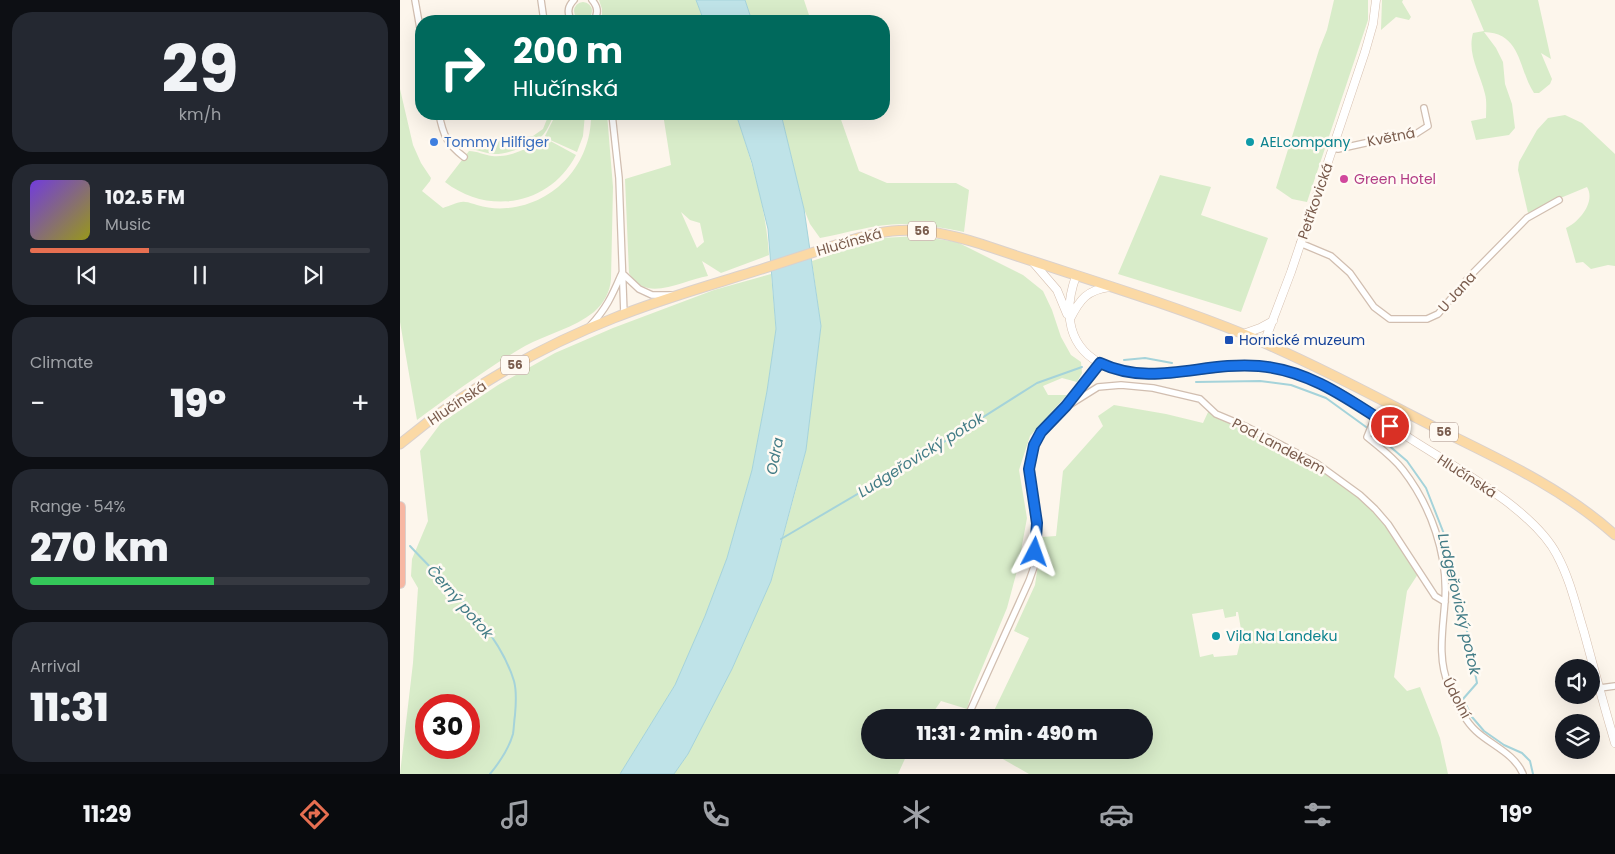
<!DOCTYPE html>
<html lang="en">
<head>
<meta charset="utf-8">
<style>
	:root { --surface:#171b24; --page:#242831; --text:#f1f3f6; --muted:#9ea1a6; --line:#363941; --accent:#e76f51 }
	body { margin:0; font-family:Poppins,sans-serif; background:var(--page); color:var(--text); height:100vh; display:flex; flex-direction:column; font-size:19px; white-space:nowrap }
	* { box-sizing:border-box; margin:0 }
	p { font-size:16px; color:var(--muted) }
	.icon { flex:none; width:28px; height:28px; fill:none; stroke:currentColor; stroke-width:2; stroke-linecap:round; stroke-linejoin:round }
	.map { position:relative; flex:1; overflow:hidden }
	.side { display:flex; flex-direction:column; gap:12px; padding:12px; background:#0d0f14; width:400px }
	.side>* { flex:none }
	.top-card { position:absolute; left:15px; top:15px; width:475px; height:105px; border-radius:20px; box-shadow:0 5px 20px #0002; background:#00695c; color:#fff; overflow:hidden }
	.controls { position:absolute; left:1155px; top:659px; display:grid; gap:10px }
	.controls a { display:grid; place-items:center; width:45px; height:45px; border-radius:50%; background:var(--surface); box-shadow:0 5px 20px #0002; font-size:25px }
	.speed { position:absolute; left:15px; top:694px; display:flex; gap:10px; font-size:25px; font-weight:700; text-align:center }
	.speed>* { display:grid; place-content:center; width:65px; height:65px; border-radius:50%; background:var(--surface); box-shadow:0 5px 20px #0002; line-height:1 }
	.speed .limit { border:8px solid #d22; background:#fff; color:#111 }
	.pin { position:absolute; display:grid; place-items:center; width:42px; height:42px; color:#fff; margin:-21px; border:2px solid #fff; border-radius:50%; box-shadow:0 1px 5px #0007 }
	.me { position:absolute; width:55px; margin:-28px; rotate:4deg; stroke-linejoin:round; filter:drop-shadow(0 0 4px #0008) }
	.turn { display:flex; align-items:center; gap:18px; height:105px; padding:0 15px; font-size:22px }
	.turn .icon { width:65px; height:65px; stroke-width:2.5 }
	.turn b { display:block; font-size:35px; line-height:42px }
	.big { font-size:38px; font-weight:800; line-height:1.1 }
	.side .tile { flex:1; display:flex; flex-direction:column; justify-content:center; gap:8px; min-width:0; padding:0 18px; border-radius:20px; background:var(--page) }
	.side .dial { align-items:center; gap:0 }
	.dial b { font-size:65px; line-height:1 }
	.song { display:flex; align-items:center; gap:15px }
	.cover { width:60px; height:60px; border-radius:8px; background:linear-gradient(135deg,hsl(260 70% 55%),hsl(60 70% 35%)) }
	.played { height:5px; border-radius:2px; background:linear-gradient(90deg,var(--accent) 35%,var(--line) 35%) }
	.keys { display:flex; justify-content:space-around; direction:ltr }
	.heat { display:flex; justify-content:space-between; align-items:center; font-size:28px; direction:ltr }
	.charge { height:8px; border-radius:4px; background:linear-gradient(90deg,#34c759 54%,var(--line) 0) }
	.trip { position:absolute; left:461px; top:709px; width:292px; height:50px; border-radius:25px; background:var(--surface); box-shadow:0 5px 20px #0002; font-weight:800; line-height:50px; text-align:center }
	.menu { display:flex; height:80px; justify-content:space-around; align-items:center; background:#090b0e; color:var(--muted) }
	.menu .icon { width:35px; height:35px }
	.menu .active { color:var(--accent) }
	.menu b { font-size:22px; color:var(--text) }
	main { display:flex; flex:1; min-height:0 }
	.map>svg:first-child { display:block }
	.green { fill:#d8ecc9; fill-rule:evenodd }
	.water { fill:#bfe3e8; stroke:#a5d3da }
	.lines { fill:none; stroke-linecap:round; stroke-linejoin:round }
	.stream { stroke:#a5d3da; stroke-width:2 }
	.street-casing { stroke:#d1beb0; stroke-width:8 }
	.secondary-casing { stroke:#d6c0b0; stroke-width:9 }
	.primary-casing { stroke:#dad1cd; stroke-width:11 }
	.highway-casing { stroke:#dad1cd; stroke-width:12 }
	.street { stroke:#fff; stroke-width:5.5 }
	.secondary { stroke:#fff; stroke-width:8 }
	.primary { stroke:#fbd9a5; stroke-width:9 }
	.highway { stroke:#f7b7a3; stroke-width:10 }
	.route-casing { stroke:#114b97; stroke-width:12 }
	.route { stroke:#1a73e8; stroke-width:9 }
	.shop-dot { fill:#3f7fe0; stroke:#fffaf3; stroke-width:2 }
	.culture-dot { fill:#0f9aa8; stroke:#fffaf3; stroke-width:2 }
	.hotel-dot { fill:#d1479c; stroke:#fffaf3; stroke-width:2 }
	.transit-dot { fill:#1a4fb4; stroke:#fffaf3; stroke-width:2 }
	.labels { text-anchor:middle; stroke-width:5; stroke-linejoin:round; paint-order:stroke }
	.shield { fill:#fffaf3; stroke:#a28b7f; stroke-width:1 }
	.shield-label { font-size:12px; font-weight:bold; fill:#7a5c4d }
	.street-label { font-size:14px; fill:#7a5c4d; stroke:#fffaf3 }
	.shop-label { font-size:14px; fill:#366cbe; stroke:#fffaf3; text-anchor:start }
	.culture-label { font-size:14px; fill:#0d838f; stroke:#fffaf3; text-anchor:start }
	.hotel-label { font-size:14px; fill:#b23c85; stroke:#fffaf3; text-anchor:start }
	.transit-label { font-size:14px; fill:#164399; stroke:#fffaf3; text-anchor:start }
	.water-label { font-size:15px; font-style:italic; fill:#437c86; stroke:#fffaf3 }
</style>
</head>
<body>
<main>
<section class="side">
<div class="tile dial"><b>29</b><p>km/h</p></div>
<div class="tile">
<div class="song"><i class="cover"></i><div><b>102.5 FM</b><p>Music</p></div></div>
<div class="played"></div>
<div class="keys"><svg class="icon" aria-label="previous" viewBox="0 0 24 24"><path d="M18 5L8 12l10 7zM5 5v14"/></svg><svg class="icon" aria-label="pause" viewBox="0 0 24 24"><path d="M8 5v14M16 5v14"/></svg><svg class="icon" aria-label="next" viewBox="0 0 24 24"><path d="M6 5l10 7-10 7zM19 5v14"/></svg></div>
</div>
<div class="tile"><p>Climate</p>
<div class="heat"><a>−</a><b class="big">19°</b><a>+</a></div>
</div>
<div class="tile"><p>Range · 54%</p><b class="big">270 km</b><div class="charge"></div></div>
<div class="tile"><p>Arrival</p><b class="big">11:31</b></div>
</section>
<div class="map">
<svg width="1215" height="774" viewBox="0 0 1215 774">
	<rect width="100%" height="100%" fill="#fdf6ec"/>
	<!-- green -->
	<path class="green" d="M199,0h97l8,21h-102v-12z
		M345,0h59l7,21h-59z
		M934,0h34v20l-61,182 -15,-3 -16,-11 43,-138 8,-20z
		M982,0h21l-1,2 9,15 -2,3 -13,-3 -15,13z
		M1071,0h67l13,59 -10,-6 11,26 -2,5 -11,9h-5c-16,-24 -12,-60 -50,-61l12,16 7,14 2,22 7,20 3,24 -6,7 -33,5 -5,-19 15,-3c0,-8 1,-17 -1,-24 -5,-21 -18,-40 -12,-61l11,-2z
		M174 11a9 9 0 1 1 18 0a9 9 0 1 1-18 0Z
		M0,89l13,56 8,18 10,15 -1,3 -8,10 21,17c7,-2 16,-7 22,-6 4,0 8,2 12,3 10,3 20,4 30,3 49,-4 85,-46 84,-94h16l6,73 -2,92c-1,13 -7,24 -17,33 -20,16 -47,22 -69,34 -38,22 -73,48 -108,74l-17,-98z
		M149,114h5c-3,7 -6,15 -11,21 -10,10 -36,20 -50,19 -8,-1 -15,-4 -23,-5l1,-4 62,-9 10,-7z
		M156,114h29l-2,22 -6,16 -29,-13 -3,-3z
		M263,114h73c15,46 30,92 33,141l-48,18 -19,-12 6,15c-25,4 -63,28 -79,-3l-4,-94 46,-14zM281,212l9,8 10,3 4,19 -7,6z
		M381,114h58l20,57 28,12h69l13,7 -5,42c-20,-4 -41,-8 -62,-8 -27,0 -55,9 -82,14l-10,-14 -6,-15z
		M1165,115l17,8 33,31v112l-7,-1 -17,4 -8,-7 -7,1 -10,-35c13,-6 30,-26 21,-41l-29,12 -30,14 -10,-43 1,-8 18,-32 11,-12z
		M143,137l33,18c-26,50 -87,61 -131,27l24,-31c8,0 15,4 23,5 19,2 37,-8 51,-19z
		M760,175l51,12 -10,28 67,23 -27,74 -123,-38z
		M519,236l38,6 66,33 20,16 9,19 9,27 10,18 10,7 1,11 -5,9 -15,-4 -19,8 5,9h19l-37,41 -11,34 8,48 -9,49 -11,41 -35,84 -5,17 -26,-8 -11,16 -60,1v32h39l-11,24h-224l14,-20 44,-85 39,-88 24,-88 11,-43 15,-124 -9,-65 69,-23z
		M371,274l5,56 -9,61 -15,79 -25,88 -22,58 -30,69 -55,89h-220l13,-111 5,-75 -7,-12 1,-17 16,-38 -8,-70 21,-28 57,-38 57,-32 58,-25 101,-38zM26,705h43v43h-43z
		M714,405l52,9 37,9 6,-13c54,28 124,57 165,101 17,19 30,42 44,63l-11,17 -13,86 13,14 13,-4 20,51 8,36h-419l-42,-24h158v-32l-154,-1 38,-79 -15,-7 21,-46 7,-48 14,-1 7,-65 40,-45 -5,-10zM823,609l2,9 11,-2v-4h2l4,23 -5,20 -23,2 -1,-3 -13,3 -8,-43z"/>
	<!-- water -->
	<path class="water" d="M296,0h49l7,21h-48z
		M336,114h45l23,95 17,117 -15,124 -35,131 -39,88 -44,85 -14,20h-54l55,-89 30,-69 22,-58 25,-88 15,-79 9,-62 -8,-100 -16,-66z"/>
	<g class="lines">
		<!-- stream -->
		<path class="stream" d="M724,360l21,-2 27,5
			M796,382l64,-1 31,4 35,13 47,34 34,29 19,27 20,51 16,66 15,78 -14,16 9,18 12,14 20,14 18,8 8,8 3,13
			M381,539l136,-80 120,-76 45,-16
			M10,546c36,39 88,82 104,135 3,11 2,23 1,34 -1,6 -1,13 -2,19 -4,14 -14,29 -23,40"/>
		<defs>
			<path id="street" d="M15,0l6,34
				M141,0l3,21
				M192,0c6,7 7,14 1,21
				M172,21c-5,-7 -5,-14 2,-21
				M39,114c4,21 8,30 25,43
				M212,114l7,64 5,136
				M933,148l5,1 59,-13 17,-1 14,-9 -4,-18
				M900,243l31,13 19,17 24,34 16,12h37l11,-5 32,-38 57,-58 32,-18
				M222,273l17,16 13,6h20
				M190,326c16,-17 22,-30 31,-51
				M666,407l32,-20 23,-2 32,3 47,11 16,15 31,13 69,36 44,32 15,14 13,15 47,72 10,6
				M975,417l-8,20c12,10 26,20 36,33 28,36 45,85 42,130 -2,29 -8,59 4,86 6,15 15,34 27,45 15,14 39,23 47,43
				M1200,688l15,-2
				M567,718l62,-137 5,-14 3,-44 -8,-54 5,-24 7,-13 25,-25 34,-44
				M550,752l1,-2"/>
			<path id="secondary" d="M632,261l25,29 10,24
				M676,276c-13,36 -9,73 30,90 52,22 115,-8 171,2 50,10 95,46 137,73 42,27 120,69 143,114 13,24 19,51 27,77 10,37 20,74 31,111
				M670,319c10,-20 17,-29 40,-32
				M843,334l17,-6 13,-7
				M864,343l27,-71 74,-220 8,-28 3,-24"/>
			<path id="primary" d="M0,444c64,-53 137,-96 214,-126 49,-20 101,-34 151,-50 22,-7 43,-14 65,-21 20,-7 41,-14 62,-16 31,-3 60,4 89,13 88,30 179,56 265,91 66,28 130,62 194,95 61,30 124,59 175,105"/>
			<path id="highway" d="M0,507v76"/>
		</defs>
		<!-- street casing -->
		<use href="#street" class="street-casing"/>
		<!-- secondary casing -->
		<use href="#secondary" class="secondary-casing"/>
		<!-- primary casing -->
		<use href="#primary" class="primary-casing"/>
		<!-- highway casing -->
		<use href="#highway" class="highway-casing"/>
		<!-- street -->
		<use href="#street" class="street"/>
		<!-- secondary -->
		<use href="#secondary" class="secondary"/>
		<!-- primary -->
		<use href="#primary" class="primary"/>
		<!-- highway -->
		<use href="#highway" class="highway"/>
	</g>
	<g class="lines">
		<defs>
			<path id="route" d="M635,552l2,-29 -8,-54 5,-24 7,-13 25,-26 34,-43c53,25 104,-2 159,3 50,4 89,33 131,60"/>
		</defs>
		<!-- route casing -->
		<use href="#route" class="route-casing"/>
		<!-- route -->
		<use href="#route" class="route"/>
	</g>
	<!-- markers -->
	<circle class="shop-dot" cx="34" cy="142" r="5"/>
	<g class="culture-dot">
		<circle cx="850" cy="142" r="5"/>
		<circle cx="816" cy="636" r="5"/>
	</g>
	<circle class="hotel-dot" cx="944" cy="179" r="5"/>
	<rect class="transit-dot" x="824" y="335" width="10" height="10" rx="2.5"/>
	<g class="labels">
		<!-- shield labels -->
		<g class="shield">
			<rect x="508" y="221.5" width="28" height="19" rx="4"/>
			<rect x="101" y="355.5" width="28" height="19" rx="4"/>
			<rect x="1030" y="422.5" width="28" height="19" rx="4"/>
		</g>
		<g class="shield-label">
			<text x="522" y="235">56</text>
			<text x="115" y="369">56</text>
			<text x="1044" y="436">56</text>
		</g>
		<!-- street labels -->
		<g class="street-label">
			<text transform="translate(991 137) rotate(-11)" y="5">Květná</text>
			<text transform="translate(915 201) rotate(-71)" y="5">Petřkovická</text>
			<text transform="translate(449 242) rotate(-16)" y="5">Hlučínská</text>
			<text transform="translate(1057 292) rotate(-48)" y="5">U Jana</text>
			<text transform="translate(57 403) rotate(-34)" y="5">Hlučínská</text>
			<text transform="translate(879 446) rotate(28)" y="5">Pod Landekem</text>
			<text transform="translate(1067 476) rotate(33)" y="5">Hlučínská</text>
			<text transform="translate(1057 698) rotate(62)" y="5">Údolní</text>
		</g>
		<!-- shop labels -->
		<g class="shop-label">
			<text x="44" y="147">Tommy Hilfiger</text>
		</g>
		<!-- culture labels -->
		<g class="culture-label">
			<text x="860" y="147">AELcompany</text>
			<text x="826" y="641">Vila Na Landeku</text>
		</g>
		<!-- hotel labels -->
		<g class="hotel-label">
			<text x="954" y="184">Green Hotel</text>
		</g>
		<!-- transit labels -->
		<g class="transit-label">
			<text x="839" y="345">Hornické muzeum</text>
		</g>
		<!-- water labels -->
		<g class="water-label">
			<text transform="translate(521 455) rotate(-32)" y="5">Ludgeřovický potok</text>
			<text transform="translate(375 456) rotate(-79)" y="5">Odra</text>
			<text transform="translate(60 602) rotate(49)" y="5">Černý potok</text>
			<text transform="translate(1059 604) rotate(77)" y="5">Ludgeřovický potok</text>
		</g>
	</g>
</svg>
<div class="controls">
<a><svg class="icon" aria-label="sound" viewBox="0 0 24 24"><path d="M4 9h4l5-4v14l-5-4H4zM17 9q2 3 0 6"/></svg></a>
<a><svg class="icon" aria-label="layers" viewBox="0 0 24 24"><path d="M12 4l9 5-9 5-9-5zM3 14l9 5 9-5"/></svg></a>
</div>
<div class="speed"><div class="limit">30</div></div>
<div class="pin" style="left:990px;top:426px;background:#d93025"><svg class="icon" aria-label="arrive" viewBox="0 0 24 24"><path d="M6 21V4h12l-3 4 3 4H6"/></svg></div>
<svg class="me" style="left:635px;top:552px" viewBox="-20 -20 40 40"><path d="M0-17L14 15 0 8-14 15z" fill="#1a73e8" stroke="#fff" stroke-width="4"/></svg>
<div class="trip">11:31 · 2 min · 490 m</div>
<div class="top-card">
<div class="turn"><svg class="icon" aria-label="right" viewBox="0 0 24 24"><path d="M7 20v-9h11M14 6l5 5-5 5"/></svg><div><b>200 m</b>Hlučínská</div></div>
</div>
</div>
</main>
<nav class="menu">
<b>11:29</b>
<svg class="icon active" aria-label="directions" viewBox="0 0 24 24"><path d="M12 3l9 9-9 9-9-9zM9 14v-3h6M13 9l2 2-2 2"/></svg>
<svg class="icon" aria-label="music" viewBox="0 0 24 24"><path d="M9 18V5l10-2v13"/><circle cx="6" cy="18" r="3"/><circle cx="16" cy="16" r="3"/></svg>
<svg class="icon" aria-label="phone" viewBox="0 0 24 24"><path d="M5 4h4l2 5-3 2q2 4 5 5l2-3 5 2v4C11 20 4 13 5 4z"/></svg>
<svg class="icon" aria-label="climate" viewBox="0 0 24 24"><path d="M12 3v18M4 7l16 10M4 17L20 7"/></svg>
<svg class="icon" aria-label="car" viewBox="0 0 24 24"><path d="M5 17H2v-5l4-1 3-4h7l3 4 3 1v5h-3M9 17h6M6 11h13"/><circle cx="7" cy="17" r="2"/><circle cx="17" cy="17" r="2"/></svg>
<svg class="icon" aria-label="filters" viewBox="0 0 24 24"><path d="M4 7h16M4 17h16"/><circle cx="9" cy="7" r="2"/><circle cx="15" cy="17" r="2"/></svg>
<b>19°</b>
</nav>
</body>
</html>
